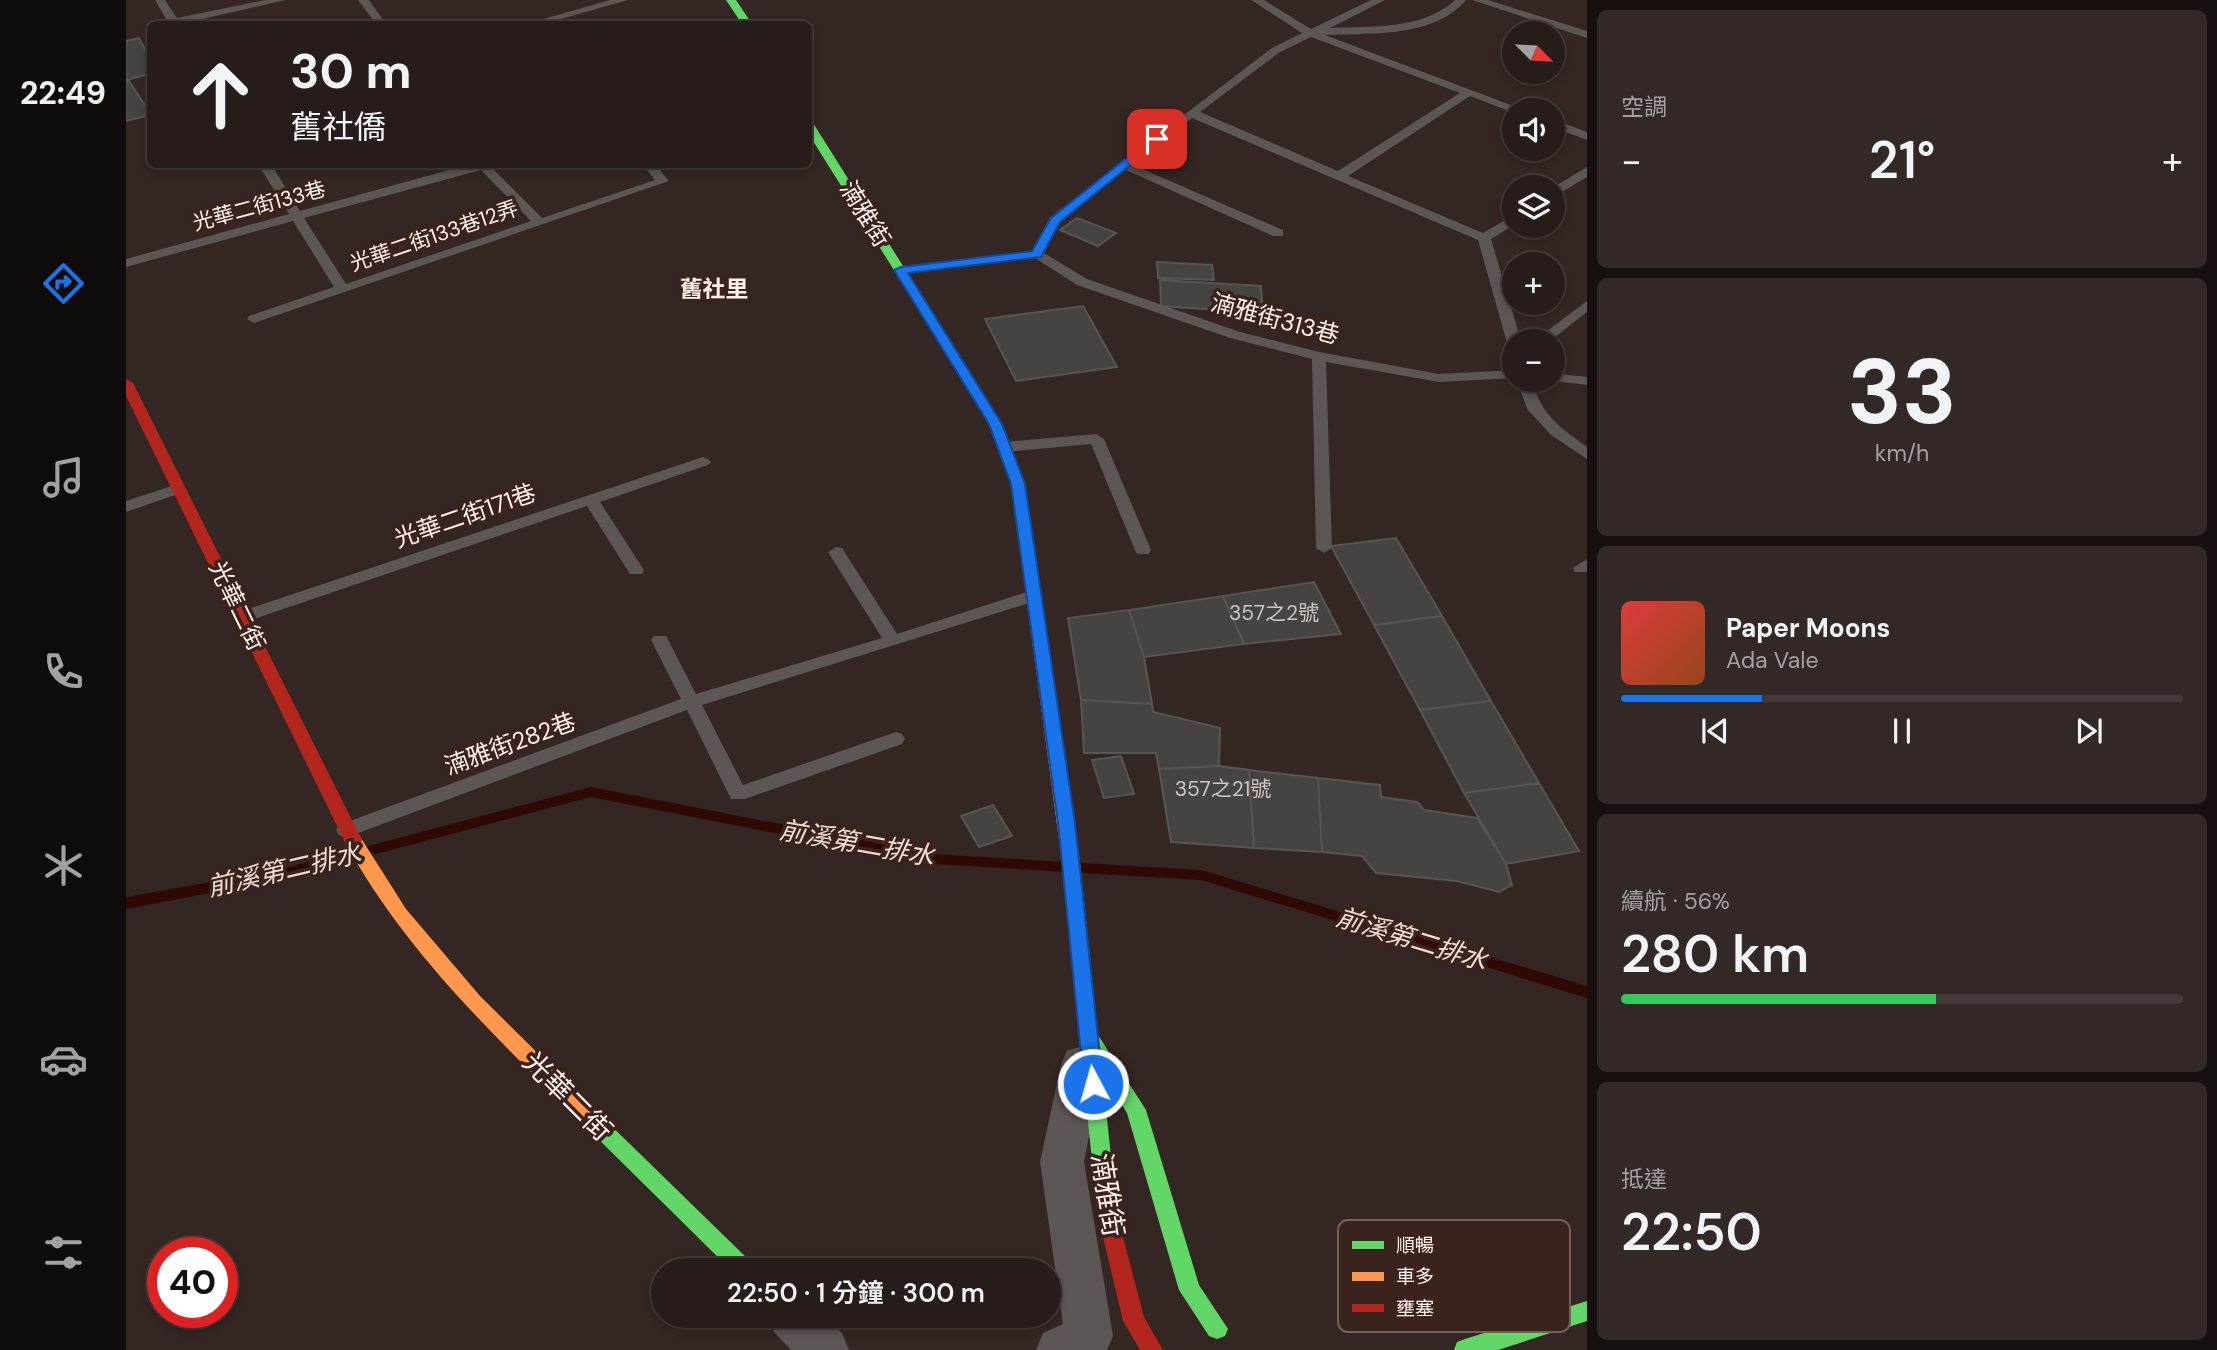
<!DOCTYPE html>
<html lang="zh-TW">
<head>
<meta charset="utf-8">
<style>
	:root { --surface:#261c1a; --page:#322927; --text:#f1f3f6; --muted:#a4a1a2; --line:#423a39; --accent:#1a73e8 }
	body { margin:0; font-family:"DM Sans","Noto Sans TC",sans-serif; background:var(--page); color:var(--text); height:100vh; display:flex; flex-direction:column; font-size:26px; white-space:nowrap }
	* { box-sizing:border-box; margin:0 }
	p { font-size:23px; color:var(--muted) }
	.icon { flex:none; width:38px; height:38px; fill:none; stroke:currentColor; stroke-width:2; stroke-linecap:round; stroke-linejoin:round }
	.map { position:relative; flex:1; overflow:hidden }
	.details { display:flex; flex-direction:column; gap:10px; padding:10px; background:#150f0e; width:630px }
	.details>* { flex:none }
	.hud { position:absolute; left:21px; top:21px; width:665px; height:147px; border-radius:10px; box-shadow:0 4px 10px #0003,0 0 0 2px var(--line); background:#261c1a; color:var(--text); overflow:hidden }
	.needle { width:46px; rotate:114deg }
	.controls { position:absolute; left:1376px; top:21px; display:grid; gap:14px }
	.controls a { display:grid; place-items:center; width:63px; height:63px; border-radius:50%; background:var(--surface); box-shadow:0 4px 10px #0003,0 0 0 2px var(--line); font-size:35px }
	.speed { position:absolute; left:21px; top:1237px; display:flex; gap:14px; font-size:35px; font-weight:700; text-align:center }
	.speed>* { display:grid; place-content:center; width:91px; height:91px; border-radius:50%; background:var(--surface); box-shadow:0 4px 10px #0003,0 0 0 2px var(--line); line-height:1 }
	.speed .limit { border:10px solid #d22; background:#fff; color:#111 }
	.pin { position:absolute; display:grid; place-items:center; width:60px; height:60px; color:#fff; margin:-30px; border-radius:14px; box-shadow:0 4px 10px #0006 }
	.me { position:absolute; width:77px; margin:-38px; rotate:354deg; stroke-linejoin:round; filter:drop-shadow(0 0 5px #0008) }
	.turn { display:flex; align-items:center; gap:24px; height:147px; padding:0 28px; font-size:32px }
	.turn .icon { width:91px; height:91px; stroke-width:2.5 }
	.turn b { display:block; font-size:49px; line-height:60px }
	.big { font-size:52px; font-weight:600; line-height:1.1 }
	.details .card { flex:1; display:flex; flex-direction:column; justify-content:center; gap:10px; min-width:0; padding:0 24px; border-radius:10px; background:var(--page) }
	.details .dial { align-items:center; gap:0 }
	.dial b { font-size:91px; line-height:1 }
	.song { display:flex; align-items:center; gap:21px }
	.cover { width:84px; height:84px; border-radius:10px; background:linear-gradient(135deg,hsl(0 70% 55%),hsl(20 70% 35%)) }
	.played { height:7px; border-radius:4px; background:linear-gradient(90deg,var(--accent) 25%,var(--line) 25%) }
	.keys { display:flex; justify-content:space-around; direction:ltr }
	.heat { display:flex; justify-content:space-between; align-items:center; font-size:38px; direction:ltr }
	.charge { height:10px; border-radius:5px; background:linear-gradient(90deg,#34c759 56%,var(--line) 0) }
	.trip { position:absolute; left:525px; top:1258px; width:410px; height:70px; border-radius:35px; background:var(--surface); box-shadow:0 4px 10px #0003,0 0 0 2px var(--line); font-weight:600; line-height:70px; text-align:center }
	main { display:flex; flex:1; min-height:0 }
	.tab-bar { display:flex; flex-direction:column; width:126px; justify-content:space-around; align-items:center; background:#0f0b0a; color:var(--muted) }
	.tab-bar .icon { width:49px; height:49px }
	.tab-bar .on { color:var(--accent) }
	.tab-bar b { font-size:32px; color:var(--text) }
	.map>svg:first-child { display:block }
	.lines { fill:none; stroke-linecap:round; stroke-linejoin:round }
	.stream { fill:#300803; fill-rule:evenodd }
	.building { fill:#464440; stroke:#565652; stroke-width:2 }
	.lane { fill:#5c5654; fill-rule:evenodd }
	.street { fill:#5c5654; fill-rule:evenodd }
	.fast { fill:#63d668; fill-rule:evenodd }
	.slow { fill:#ff974d; fill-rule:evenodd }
	.jam { fill:#b3261e; fill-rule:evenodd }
	.route { fill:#1a73e8; stroke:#114b97; stroke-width:2 }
	.labels { text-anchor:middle; stroke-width:7; stroke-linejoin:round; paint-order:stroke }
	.far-street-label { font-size:21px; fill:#fef1ed; stroke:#3a231c }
	.number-label { font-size:21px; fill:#d0c6c2 }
	.far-quarter-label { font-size:23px; font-weight:bold; fill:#fef1ed; stroke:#3a231c }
	.street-label { font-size:24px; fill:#fef1ed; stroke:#3a231c }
	.water-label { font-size:26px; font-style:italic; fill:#f2ded8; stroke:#3a231c }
	.near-street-label { font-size:28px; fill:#fef1ed; stroke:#3a231c }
	.key { fill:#3a231c; stroke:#75615b; stroke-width:2 }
	.key-label { font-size:19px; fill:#fef1ed }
</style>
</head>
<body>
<main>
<nav class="tab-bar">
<b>22:49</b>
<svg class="icon on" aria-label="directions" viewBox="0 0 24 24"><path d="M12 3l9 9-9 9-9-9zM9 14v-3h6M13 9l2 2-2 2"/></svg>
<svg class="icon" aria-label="music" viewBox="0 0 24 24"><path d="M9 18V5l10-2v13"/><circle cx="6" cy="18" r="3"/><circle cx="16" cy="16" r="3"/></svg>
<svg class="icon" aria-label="phone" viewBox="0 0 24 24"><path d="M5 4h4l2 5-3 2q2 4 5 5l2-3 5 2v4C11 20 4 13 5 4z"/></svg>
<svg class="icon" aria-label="climate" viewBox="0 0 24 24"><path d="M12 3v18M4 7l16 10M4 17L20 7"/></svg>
<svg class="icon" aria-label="car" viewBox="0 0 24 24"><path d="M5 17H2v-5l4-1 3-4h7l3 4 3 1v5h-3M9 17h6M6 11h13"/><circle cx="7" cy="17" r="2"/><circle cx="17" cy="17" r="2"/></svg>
<svg class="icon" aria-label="filters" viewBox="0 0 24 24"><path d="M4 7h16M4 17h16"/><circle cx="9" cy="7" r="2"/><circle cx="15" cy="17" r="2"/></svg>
</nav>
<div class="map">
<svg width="1461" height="1350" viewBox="0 0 1461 1350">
	<rect width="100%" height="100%" fill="#332623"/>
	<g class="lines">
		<!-- stream -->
		<path class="stream" d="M465,787l341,67 269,16 386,116v12l-386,-118 -269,-16 -341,-67 -313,83 -152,29v-12l152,-27z"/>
	</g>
	<!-- building -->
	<path class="building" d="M13,38l11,21v15l-24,6v-39z
		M3,81l21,32v2l-24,6v-39z
		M951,218l39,15 -18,13 -38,-16z
		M1031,262l55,3 2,15 -56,-2z
		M1034,280l101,6 2,27 -102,-7z
		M957,306l34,61 -101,14 -31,-62z
		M1270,538l46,78 -68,9 -43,-79z
		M1188,582l27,52 -97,10 -21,-48z
		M1097,596l21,48 -100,13 -15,-47z
		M1003,610l15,47 8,47 -71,-4 -13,-82z
		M1316,616l49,85 -71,9 -46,-85z
		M955,700l71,4 1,8 67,16 -1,38 -60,3 -3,-16h-72z
		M1365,701l48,82 -75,10 -44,-83z
		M995,756l13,38 -30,4 -12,-38z
		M1093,766l30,4 5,78 -83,-6 -12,-73z
		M1123,770l69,8 4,74 -68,-4z
		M1192,778l62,7 1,12 36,5 7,8 53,8 29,46 6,21 -13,7 -42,-11 -81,-8 -14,-17 -40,-4z
		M1413,783l40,68 -73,13 -42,-71z
		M867,805l19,31 -33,11 -18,-31z"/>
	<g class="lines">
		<!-- lane -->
		<path class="lane" d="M29,0h10l12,18 88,-18h21l-106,24h-11z
			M232,0h11l17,24h-10z
			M484,0h18l-85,24h-17z
			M1125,0h13l47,29 60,-29h14l-55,28c41,-2 93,2 125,-28h11c-32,38 -95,33 -141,35l199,75h-10v3l-44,-17 -122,80 135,57 31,-18v10l-23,14 30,102h-7v6l-7,-4 -29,-103 -286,-122 -59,47 150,65v6h-10l-147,-66 -66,52 -16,31 43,26 153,53 79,20 120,22 75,-4v8l-75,4 -113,-20 6,186 -8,5 -8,-5 -4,-189 -82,-21 -153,-53 -42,-27 -134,16 -7,-4 7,-4 131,-15 18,-34 222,-169 30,-15zM1185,37l149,56 -122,78 -138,-59 80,-60z
			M1346,0h16l99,31v7z
			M1426,119l35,13v8l-35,-13z
			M132,164h13l29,47 171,-47h22l-2,3 51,51 113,-38 -13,-16h13l14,17 -415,142 -7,-4 2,-3 85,-29 -41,-66 -167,46v-8l163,-45zM355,170l50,51 -185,63 -42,-66z
			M1461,167v10l-35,21v-10z
			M1461,301v11l-37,29h-16z
			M1426,373l35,4v8l-40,-5h5z
			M1391,380h14c12,36 26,45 56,67v12l-36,-24 -24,-26z
			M970,434l8,5 47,111 -2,4h-12l-2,-4 -44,-106 -87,8 -8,-5 8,-5z
			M577,457l5,2 3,3 -3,3 -108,37 44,68 -2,4h-12l-43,-68 -339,115h-12l-2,-4 2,-4z
			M52,484l6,2 2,3 -2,3 -58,20v-11z
			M710,547l6,1 55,86 136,-44 8,6 -2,4 -337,105 41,80 153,-53 6,2 3,5 -3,5 -157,55h-14l-44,-89 -334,125 -7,2 -7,-2 -3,-5 3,-5 342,-126 -30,-59 3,-4h12l30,58 186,-56 -54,-86z
			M1461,559v13h-12l-2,-4z"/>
		<!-- street -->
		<path class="street" d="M956,1046l15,5 6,13 -19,98 29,174 -6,14h-71l7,-17 20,-9 -23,-162 21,-98 6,-13z
			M641,1316h58l17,17 7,17h-58l-17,-18z"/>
		<!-- fast -->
		<path class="fast" d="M600,0h10l16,24h-10z
			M682,120l5,3 148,235 -1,3 -5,1 -6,-4 -141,-225z
			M945,855l6,2 3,5 18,173 48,75 53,175 29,44 -3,7 -8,3 -8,-3 -30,-46 -52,-177 -25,-40 15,138 6,26 -3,7 -7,3 -7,-3 -9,-33 -35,-349 3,-5z
			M462,1107l7,3 157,153 3,7h-24l-150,-148 -3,-6 3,-6z
			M1461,1301v20l-89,29h-44l3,-8 8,-3z"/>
		<!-- slow -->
		<path class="slow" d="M829,354l6,4 41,65 23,61 55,378 -3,5 -6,2 -6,-2 -3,-5 -51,-378 -23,-61 -39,-65z
			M227,833l6,2 47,74 74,87 115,114 3,6 -3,6 -7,3 -7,-3c-87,-87 -178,-172 -237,-282l3,-5z"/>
		<!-- jam -->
		<path class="jam" d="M0,379l7,4 229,457 -3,5h-12l-3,-5 -218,-444z
			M987,1227l7,3 3,7 21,80 19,33h-23l-17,-29 -20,-84 3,-7z"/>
	</g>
	<!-- route -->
	<path class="route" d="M1027,137l10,2 -103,83 -19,35 -133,16 94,151 23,60 50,339 28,261 -3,6 -7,3 -7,-3 -2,-6 -26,-261 -47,-339 -22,-60 -95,-154 7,-3 131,-16 19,-33z"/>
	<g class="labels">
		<!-- far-street labels -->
		<g class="far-street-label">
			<text transform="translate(133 206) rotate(-15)" y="7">光華二街133巷</text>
			<text transform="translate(308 236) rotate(-19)" y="7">光華二街133巷12弄</text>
		</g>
		<!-- number labels -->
		<g class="number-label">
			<text x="1148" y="620">357之2號</text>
			<text x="1097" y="796">357之21號</text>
		</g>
		<!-- far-quarter labels -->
		<g class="far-quarter-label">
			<text x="588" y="297">舊社里</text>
		</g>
		<!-- street labels -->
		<g class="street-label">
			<text transform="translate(739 214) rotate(58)" y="8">湳雅街</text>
			<text transform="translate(1149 319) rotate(15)" y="8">湳雅街313巷</text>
			<text transform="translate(339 516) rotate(-19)" y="8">光華二街171巷</text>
			<text transform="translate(111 606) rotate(64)" y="8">光華二街</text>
			<text transform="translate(384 744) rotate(-20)" y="8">湳雅街282巷</text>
		</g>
		<!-- water labels -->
		<g class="water-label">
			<text transform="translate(731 843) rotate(10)" y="9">前溪第二排水</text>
			<text transform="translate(158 870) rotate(-13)" y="9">前溪第二排水</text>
			<text transform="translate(1286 939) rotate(17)" y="9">前溪第二排水</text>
		</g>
		<!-- near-street labels -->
		<g class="near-street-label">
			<text transform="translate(442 1096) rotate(45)" y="10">光華二街</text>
			<text transform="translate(982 1195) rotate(81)" y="10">湳雅街</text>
		</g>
	</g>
	<!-- legend -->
	<rect x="1212" y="1220" width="232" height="112" rx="10" class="key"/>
	<rect x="1226" y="1241" width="32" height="8" fill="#63d668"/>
	<rect x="1226" y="1272" width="32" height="9" fill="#ff974d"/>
	<rect x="1226" y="1304" width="32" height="8" fill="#b3261e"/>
	<g class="key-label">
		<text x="1270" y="1252">順暢</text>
		<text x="1270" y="1283">車多</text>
		<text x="1270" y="1315">壅塞</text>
	</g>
</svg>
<div class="controls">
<a><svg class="needle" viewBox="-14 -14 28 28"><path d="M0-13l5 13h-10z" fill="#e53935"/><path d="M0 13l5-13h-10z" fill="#a4a1a2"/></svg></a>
<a><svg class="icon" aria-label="sound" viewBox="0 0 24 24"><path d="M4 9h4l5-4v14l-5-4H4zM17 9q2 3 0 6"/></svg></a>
<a><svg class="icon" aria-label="layers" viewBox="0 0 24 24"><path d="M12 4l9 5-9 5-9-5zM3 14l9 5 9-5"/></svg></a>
<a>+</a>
<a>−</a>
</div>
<div class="speed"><div class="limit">40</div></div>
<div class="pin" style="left:1031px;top:139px;background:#d93025"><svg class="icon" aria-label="arrive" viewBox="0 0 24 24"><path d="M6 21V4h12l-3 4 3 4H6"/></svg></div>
<svg class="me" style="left:967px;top:1084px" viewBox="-20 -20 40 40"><circle r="17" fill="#1a73e8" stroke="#fff" stroke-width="3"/><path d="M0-11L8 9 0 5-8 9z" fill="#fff"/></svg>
<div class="trip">22:50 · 1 分鐘 · 300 m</div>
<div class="hud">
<div class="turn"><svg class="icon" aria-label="ahead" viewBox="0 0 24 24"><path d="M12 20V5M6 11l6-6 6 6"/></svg><div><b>30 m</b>舊社僑</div></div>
</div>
</div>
<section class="details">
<div class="card"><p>空調</p>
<div class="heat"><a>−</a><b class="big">21°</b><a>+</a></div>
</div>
<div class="card dial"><b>33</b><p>km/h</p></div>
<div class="card">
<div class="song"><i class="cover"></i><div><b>Paper Moons</b><p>Ada Vale</p></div></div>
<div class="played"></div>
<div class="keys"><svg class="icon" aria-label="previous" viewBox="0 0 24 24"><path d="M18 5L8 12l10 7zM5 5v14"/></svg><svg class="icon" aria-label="pause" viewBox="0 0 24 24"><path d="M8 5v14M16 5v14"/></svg><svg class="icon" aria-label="next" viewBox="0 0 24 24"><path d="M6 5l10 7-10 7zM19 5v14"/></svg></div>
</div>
<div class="card"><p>續航 · 56%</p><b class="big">280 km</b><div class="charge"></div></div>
<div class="card"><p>抵達</p><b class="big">22:50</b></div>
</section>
</main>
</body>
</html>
